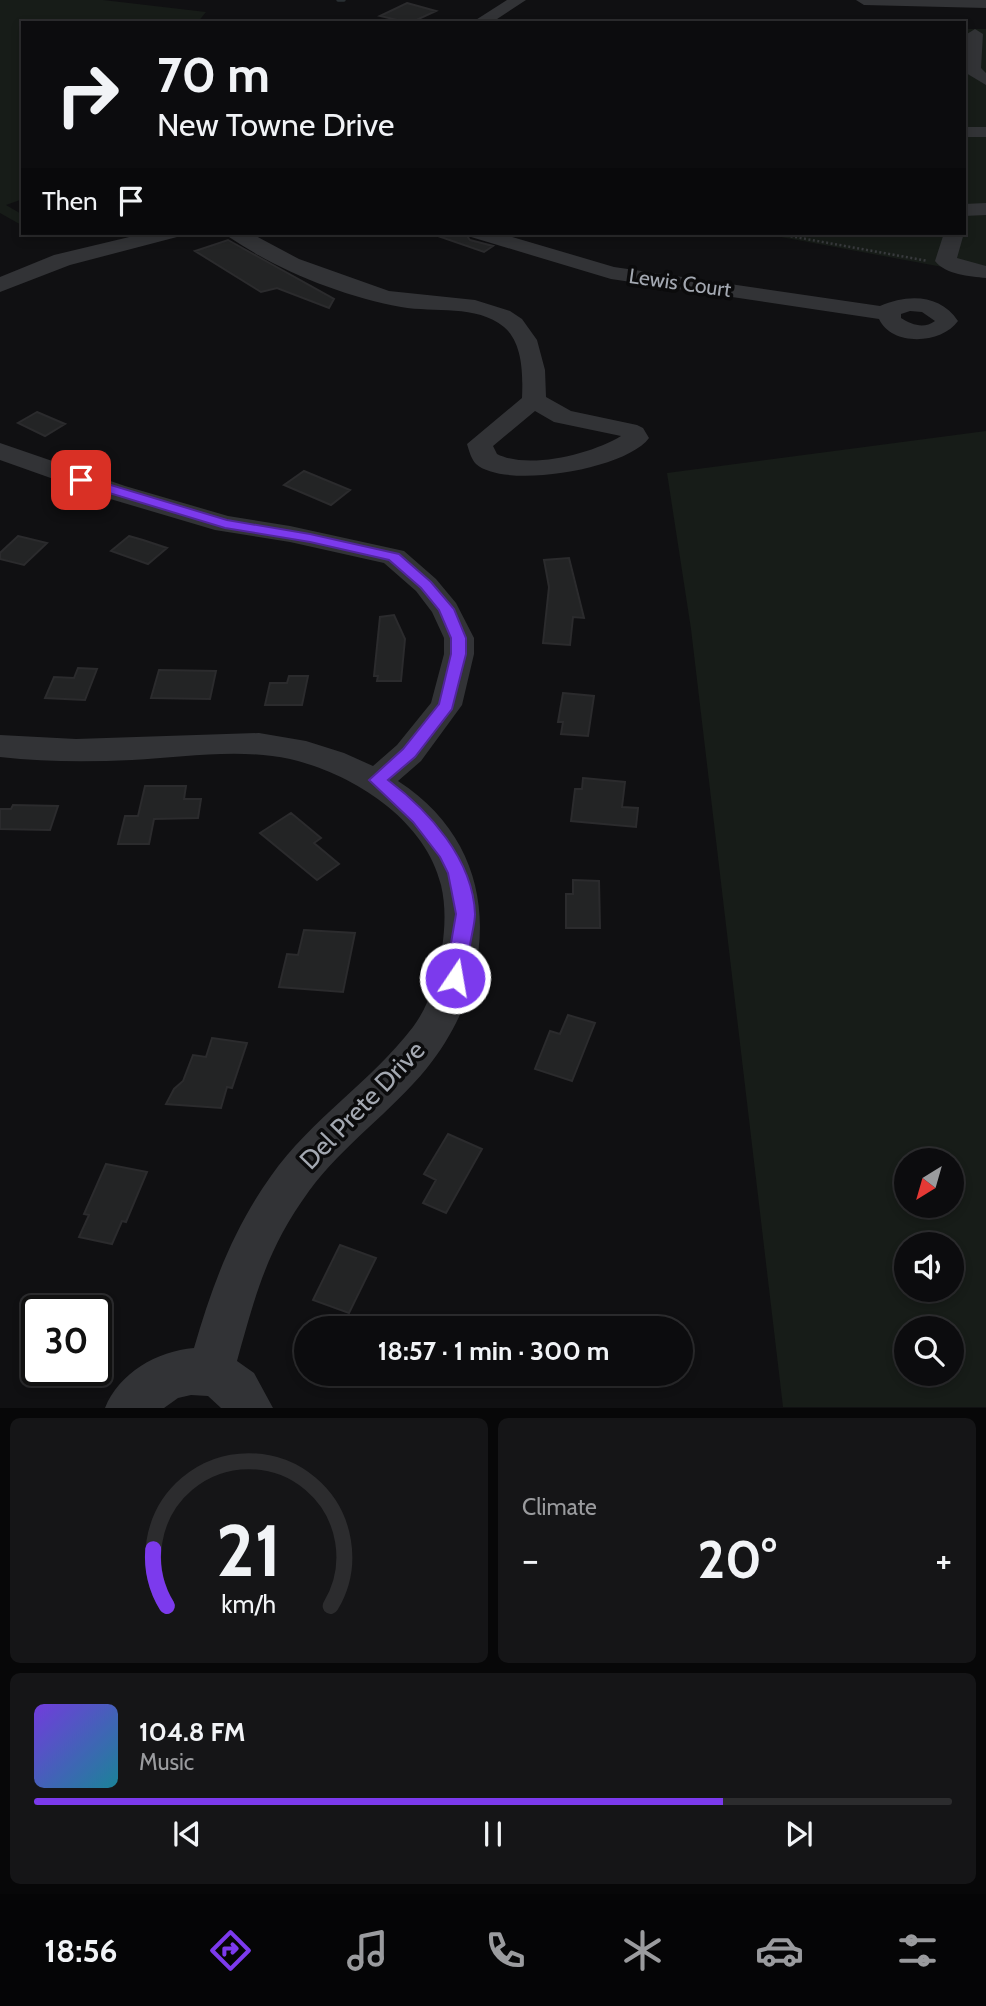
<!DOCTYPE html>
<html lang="en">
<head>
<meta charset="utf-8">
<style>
	:root { --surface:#0c0c0e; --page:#151517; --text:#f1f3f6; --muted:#9a9b9e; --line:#2c2c2e; --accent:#7c3aed }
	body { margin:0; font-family:Cabin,sans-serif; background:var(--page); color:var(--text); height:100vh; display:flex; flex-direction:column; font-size:26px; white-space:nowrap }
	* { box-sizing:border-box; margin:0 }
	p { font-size:23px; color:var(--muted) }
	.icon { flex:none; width:38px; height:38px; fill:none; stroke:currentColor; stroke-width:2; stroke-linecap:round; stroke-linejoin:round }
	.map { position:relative; height:1408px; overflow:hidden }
	.drawer { display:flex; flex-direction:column; gap:10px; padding:10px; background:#070708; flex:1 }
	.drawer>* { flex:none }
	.hud { position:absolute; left:21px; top:21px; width:945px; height:214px; border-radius:0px; box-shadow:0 4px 10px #0003,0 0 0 2px var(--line); background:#0c0c0e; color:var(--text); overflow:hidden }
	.needle { width:46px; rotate:217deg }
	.controls { position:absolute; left:894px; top:1148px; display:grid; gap:14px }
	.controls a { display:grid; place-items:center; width:70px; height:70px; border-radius:50%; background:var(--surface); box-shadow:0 4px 10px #0003,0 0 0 2px var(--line); font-size:35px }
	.speed { position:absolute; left:21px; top:1295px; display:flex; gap:14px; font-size:35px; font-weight:700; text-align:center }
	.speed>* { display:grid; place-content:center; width:91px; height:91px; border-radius:50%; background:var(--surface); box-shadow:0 4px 10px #0003,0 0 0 2px var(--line); line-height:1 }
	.speed .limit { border:4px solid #111; border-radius:10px; background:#fff; color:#111 }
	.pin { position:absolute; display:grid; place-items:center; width:60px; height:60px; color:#fff; margin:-30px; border-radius:14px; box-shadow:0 4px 10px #0006 }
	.me { position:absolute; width:77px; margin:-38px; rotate:12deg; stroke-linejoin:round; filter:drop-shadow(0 0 5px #0008) }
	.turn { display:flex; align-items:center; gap:24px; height:147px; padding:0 21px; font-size:32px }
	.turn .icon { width:91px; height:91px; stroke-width:2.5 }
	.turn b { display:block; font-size:49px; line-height:60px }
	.then { display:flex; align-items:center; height:66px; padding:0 21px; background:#0003; gap:14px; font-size:26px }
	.big { font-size:52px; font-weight:700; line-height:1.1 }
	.drawer .tile { flex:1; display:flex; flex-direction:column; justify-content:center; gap:10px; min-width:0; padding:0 24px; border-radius:10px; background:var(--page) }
	.drawer .dial { align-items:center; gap:0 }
	.dial svg { height:182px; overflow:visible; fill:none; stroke:var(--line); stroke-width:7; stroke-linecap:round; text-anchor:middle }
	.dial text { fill:var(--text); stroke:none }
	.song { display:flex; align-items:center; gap:21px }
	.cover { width:84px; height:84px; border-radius:10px; background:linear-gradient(135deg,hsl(260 70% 55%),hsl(190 70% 35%)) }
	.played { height:7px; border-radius:4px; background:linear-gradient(90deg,var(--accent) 75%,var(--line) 75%) }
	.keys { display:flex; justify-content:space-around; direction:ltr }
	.heat { display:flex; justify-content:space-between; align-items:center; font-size:38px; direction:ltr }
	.drawer .tiles { flex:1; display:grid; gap:10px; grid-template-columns:1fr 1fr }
	.tile:last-child { grid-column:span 2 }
	.trip { position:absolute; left:294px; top:1316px; width:399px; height:70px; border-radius:35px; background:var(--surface); box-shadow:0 4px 10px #0003,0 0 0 2px var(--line); font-weight:700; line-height:70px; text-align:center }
	.tab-bar { display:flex; height:112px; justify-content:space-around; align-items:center; background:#050506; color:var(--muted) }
	.tab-bar .icon { width:49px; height:49px }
	.tab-bar .active { color:var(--accent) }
	.tab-bar b { font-size:32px; color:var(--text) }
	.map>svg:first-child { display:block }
	.green { fill:#171c18; fill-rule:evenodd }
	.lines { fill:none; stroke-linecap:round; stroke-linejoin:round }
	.stream { stroke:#292f33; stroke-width:3.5 }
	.building { fill:#232425; stroke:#2b2b2d; stroke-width:2 }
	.path { stroke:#383a3d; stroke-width:2.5; stroke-dasharray:2 2.5; stroke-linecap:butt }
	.minor { fill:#323336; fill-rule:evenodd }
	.route { fill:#7c3aed; stroke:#51269a; stroke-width:2 }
	.labels { text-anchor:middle; stroke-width:7; stroke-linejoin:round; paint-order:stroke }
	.far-street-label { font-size:21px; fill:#a3a8b1; stroke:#0b0b0c }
	.street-label { font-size:26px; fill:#a3a8b1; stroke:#0b0b0c }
</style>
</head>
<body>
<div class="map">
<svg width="986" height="1408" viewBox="0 0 986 1408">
	<rect width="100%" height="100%" fill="#101012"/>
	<!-- green -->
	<path class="green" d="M0,0h103l103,12 -9,11h-174v176l-17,6 17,10v11l-23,-13z
		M964,29h22v246l-227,-42h205v-150h4l-4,-3z
		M986,431v976h-203l-92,-778 -24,-156zM906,1160h46v46h-46zM906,1244h46v46h-46zM906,1328h46v46h-46z"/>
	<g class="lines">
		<!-- stream -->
		<path class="stream" d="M338,0h6"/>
	</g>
	<!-- building -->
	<path class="building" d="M407,3l29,8 -26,12 -30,-7z
		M438,233h27l5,7 23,6 -9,6 -46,-16z
		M228,240l106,59 -5,9 -52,-20 -16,4 -66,-41z
		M37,412l28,12 -20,12 -27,-13z
		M304,471l46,19 -19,15 -47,-20z
		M18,536l29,7 -23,22 -24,-6v-6z
		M129,536l14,4 24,8 -19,16 -37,-13z
		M569,558l15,60 -11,-1 -3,28 -27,-2 6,-56 -5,-27z
		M394,615l11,24 -4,42h-24l1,-5h-4l6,-59z
		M78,668l19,1 -12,31 -40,-2 9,-21 20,1z
		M159,670l57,1 -6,28 -59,-1z
		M289,676h19l-6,29h-37l5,-22h17z
		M563,693l31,3 -6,40 -27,-2 2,-12h-5z
		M583,778l42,4 -3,25 16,1 -2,19 -65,-6 4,-32h7z
		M145,786h41l-2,13h17l-3,19 -44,1 -5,25h-31l7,-28h13z
		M13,805l45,1 -8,24 -50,-1v-20h11z
		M291,813l30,25 -7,5 25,21 -22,16 -57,-47z
		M573,880l26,1 1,47h-34v-34h7z
		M304,930l51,3 -12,59 -64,-5 8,-33 11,1z
		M568,1015l27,8 -23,58 -37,-12 15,-38 10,3z
		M212,1038l35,5 -15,45 -5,-1 -6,21 -55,-4 8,-15 9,-8 10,-26 13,2z
		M448,1134l34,15 -36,64 -23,-10 13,-23 -12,-6z
		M106,1164l41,8 -21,50 -4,-1 -10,23 -33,-7 10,-22 -5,-1z
		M340,1245l36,13 -27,55 -36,-13z"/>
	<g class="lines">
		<!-- path -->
		<path class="path" d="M773,233l155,28"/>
		<!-- minor -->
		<path class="minor" d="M507,0h19l-35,23h-20z
			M856,0h130v8l-122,-3z
			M975,29l8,5 -2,34 5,5v12l-20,-12 1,-39z
			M964,127h22v10h-22z
			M986,203v12l-22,1v-12z
			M146,233h34l-3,4 -107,28 -70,27v-15l54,-22z
			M226,233h24l49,26 90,32 86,9 35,11 12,8 15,21 8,30 1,27 25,14 66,14 6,3 6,10c-22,31 -144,52 -173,26 -5,-5 -7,-14 -9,-20l55,-46c1,-23 1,-55 -18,-71 -28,-23 -69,-14 -103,-20 -59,-11 -122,-36 -172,-70zM535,411l19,11 67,14c-29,18 -93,34 -124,18l-4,-8z
			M468,233h31l115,34 266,39c28,-12 60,-12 78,15 -16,23 -66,26 -79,-2l-268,-40 -140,-42zM910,311l12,1 13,9c-11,8 -23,4 -34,-3v-4z
			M944,233h20l-7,25 29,8v12c-17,-2 -40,-3 -51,-17z
			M0,443l125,43 103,30 62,10 114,25 32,28 20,24 18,35v16l-12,51 -41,56 -23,20c106,68 102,196 29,287 -36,44 -84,77 -118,123 -42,58 -53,102 -72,170l17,12 19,35h-52l-13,-12 -17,-1 -13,3 -14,10h-59c14,-35 52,-57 89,-60 18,-62 39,-119 77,-172 40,-57 100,-94 142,-149 17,-23 25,-51 29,-79 3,-20 4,-42 -1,-63 -16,-66 -88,-111 -151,-126 -51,-11 -106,-2 -158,1 -44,2 -88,2 -132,-3v-22l76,4 183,-6 47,8 38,12 29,13 24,-21 34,-42 13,-49v-16l-12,-26 -16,-21 -32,-28 -94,-21 -75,-12 -108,-32 -107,-38z"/>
	</g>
	<!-- route -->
	<path class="route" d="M81,476l146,44 83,14 89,20 32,28 23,27 12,29v16l-14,55 -37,48 -27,23c41,31 85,79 87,134 0,10 -4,22 -5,32 -2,12 -3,27 -8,38l-7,2 -7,-2 -3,-6 11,-64 -8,-41 -8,-16 -27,-35 -44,-42 34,-31 36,-45 12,-50v-16l-12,-28 -18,-22 -32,-28 -79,-18 -85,-14 -149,-45 -2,-3z"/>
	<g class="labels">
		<!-- far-street labels -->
		<g class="far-street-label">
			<text transform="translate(680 283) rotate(8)" y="7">Lewis Court</text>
		</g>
		<!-- street labels -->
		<g class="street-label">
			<text transform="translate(362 1105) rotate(-46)" y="9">Del Prete Drive</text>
		</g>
	</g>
</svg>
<div class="controls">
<a><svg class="needle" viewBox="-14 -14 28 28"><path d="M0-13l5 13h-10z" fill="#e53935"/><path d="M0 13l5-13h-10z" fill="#9a9b9e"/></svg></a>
<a><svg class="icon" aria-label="sound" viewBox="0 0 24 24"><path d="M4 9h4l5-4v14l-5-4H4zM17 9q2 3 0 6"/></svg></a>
<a><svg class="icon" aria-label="search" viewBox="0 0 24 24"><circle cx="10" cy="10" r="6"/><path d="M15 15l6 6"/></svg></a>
</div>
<div class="speed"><div class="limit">30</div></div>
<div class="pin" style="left:81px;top:480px;background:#d93025"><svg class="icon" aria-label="arrive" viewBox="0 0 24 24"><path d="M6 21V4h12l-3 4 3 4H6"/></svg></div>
<svg class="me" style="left:455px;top:978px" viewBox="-20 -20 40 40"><circle r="17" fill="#7c3aed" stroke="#fff" stroke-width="3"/><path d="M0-11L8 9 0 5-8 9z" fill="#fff"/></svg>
<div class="trip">18:57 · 1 min · 300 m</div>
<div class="hud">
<div class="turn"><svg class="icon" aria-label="right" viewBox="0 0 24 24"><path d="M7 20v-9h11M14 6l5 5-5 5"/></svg><div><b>70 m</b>New Towne Drive</div></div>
<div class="then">Then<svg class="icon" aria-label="arrive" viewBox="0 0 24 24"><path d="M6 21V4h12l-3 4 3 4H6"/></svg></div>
</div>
</div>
<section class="drawer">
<div class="tiles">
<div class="tile dial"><svg viewBox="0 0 100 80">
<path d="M14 69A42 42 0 1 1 86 69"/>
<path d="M14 69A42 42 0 0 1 8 44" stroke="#7c3aed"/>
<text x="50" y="56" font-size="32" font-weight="700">21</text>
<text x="50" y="72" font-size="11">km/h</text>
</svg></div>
<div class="tile"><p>Climate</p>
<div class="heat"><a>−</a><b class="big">20°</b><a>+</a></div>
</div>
<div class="tile">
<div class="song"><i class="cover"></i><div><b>104.8 FM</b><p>Music</p></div></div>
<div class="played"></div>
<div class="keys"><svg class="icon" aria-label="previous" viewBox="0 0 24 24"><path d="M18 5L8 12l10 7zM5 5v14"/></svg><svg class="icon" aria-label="pause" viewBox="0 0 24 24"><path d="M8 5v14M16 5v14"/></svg><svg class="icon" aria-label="next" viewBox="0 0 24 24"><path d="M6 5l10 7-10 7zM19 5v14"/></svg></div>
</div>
</div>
</section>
<nav class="tab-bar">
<b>18:56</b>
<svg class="icon active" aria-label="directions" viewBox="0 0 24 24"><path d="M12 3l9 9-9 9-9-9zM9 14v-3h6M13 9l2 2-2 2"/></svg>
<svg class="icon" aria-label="music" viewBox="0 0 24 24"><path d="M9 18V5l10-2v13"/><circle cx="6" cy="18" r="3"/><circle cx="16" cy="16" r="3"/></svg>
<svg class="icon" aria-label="phone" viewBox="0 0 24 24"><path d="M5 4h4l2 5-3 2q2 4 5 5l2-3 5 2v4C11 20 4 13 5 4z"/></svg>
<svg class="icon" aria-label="climate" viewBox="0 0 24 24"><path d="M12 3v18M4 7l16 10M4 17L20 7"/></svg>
<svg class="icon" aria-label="car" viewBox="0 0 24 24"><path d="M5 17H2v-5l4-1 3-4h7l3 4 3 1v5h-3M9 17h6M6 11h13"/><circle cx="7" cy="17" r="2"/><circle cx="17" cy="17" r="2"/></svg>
<svg class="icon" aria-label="filters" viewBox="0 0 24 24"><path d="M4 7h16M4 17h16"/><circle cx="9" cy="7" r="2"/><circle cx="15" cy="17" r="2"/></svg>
</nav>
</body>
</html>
